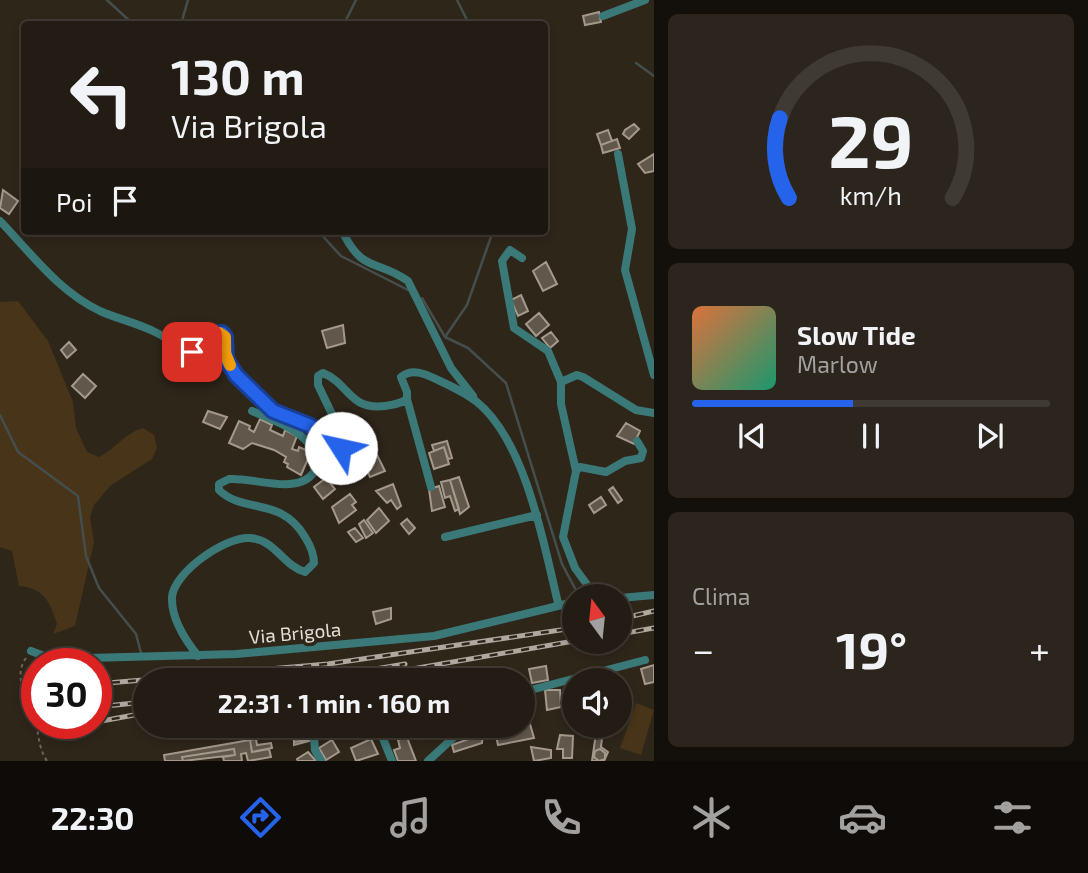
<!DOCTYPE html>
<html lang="it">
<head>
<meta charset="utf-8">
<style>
	:root { --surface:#231c14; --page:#2b251d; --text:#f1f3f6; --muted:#a3a1a0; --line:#403a34; --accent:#2563eb }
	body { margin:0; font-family:"Exo 2",sans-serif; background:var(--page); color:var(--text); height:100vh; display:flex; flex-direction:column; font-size:26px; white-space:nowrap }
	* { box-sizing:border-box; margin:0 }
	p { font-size:23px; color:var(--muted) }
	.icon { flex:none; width:38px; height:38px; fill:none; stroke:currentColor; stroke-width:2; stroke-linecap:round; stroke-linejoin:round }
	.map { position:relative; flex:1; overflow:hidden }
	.side { display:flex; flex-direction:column; gap:14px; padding:14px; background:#130f0b; width:434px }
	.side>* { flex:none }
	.banner { position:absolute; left:21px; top:21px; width:527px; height:214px; border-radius:7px; box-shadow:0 4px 10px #0003,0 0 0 2px var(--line); background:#231c14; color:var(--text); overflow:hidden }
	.needle { width:46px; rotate:345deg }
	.controls { position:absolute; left:562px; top:584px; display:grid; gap:14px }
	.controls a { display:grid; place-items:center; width:70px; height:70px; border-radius:50%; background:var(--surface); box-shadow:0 4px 10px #0003,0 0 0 2px var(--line); font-size:35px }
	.speed { position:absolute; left:21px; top:648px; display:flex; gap:14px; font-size:35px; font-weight:700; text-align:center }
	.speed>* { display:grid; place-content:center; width:91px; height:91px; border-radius:50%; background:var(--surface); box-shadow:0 4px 10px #0003,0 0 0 2px var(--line); line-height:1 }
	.speed .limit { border:10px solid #d22; background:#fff; color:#111 }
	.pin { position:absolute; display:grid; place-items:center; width:60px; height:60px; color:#fff; margin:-30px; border-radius:14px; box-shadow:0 4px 10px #0006 }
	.me { position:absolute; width:77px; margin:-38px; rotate:305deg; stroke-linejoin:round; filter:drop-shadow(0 0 5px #0008) }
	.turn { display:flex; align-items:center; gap:24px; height:147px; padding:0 35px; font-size:32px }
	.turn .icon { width:91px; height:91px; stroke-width:2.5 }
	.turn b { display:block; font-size:49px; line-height:60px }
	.then { display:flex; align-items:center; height:66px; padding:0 35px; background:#0003; gap:14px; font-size:26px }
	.big { font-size:52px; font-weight:700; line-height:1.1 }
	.side .widget { flex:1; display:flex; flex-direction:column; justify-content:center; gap:10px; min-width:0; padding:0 24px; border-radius:10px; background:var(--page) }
	.side .dial { align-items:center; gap:0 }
	.dial svg { height:182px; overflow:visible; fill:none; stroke:var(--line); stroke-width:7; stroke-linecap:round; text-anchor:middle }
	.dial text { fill:var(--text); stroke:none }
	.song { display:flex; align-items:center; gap:21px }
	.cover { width:84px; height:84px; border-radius:10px; background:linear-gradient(135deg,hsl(20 70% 55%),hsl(160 70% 35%)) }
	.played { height:7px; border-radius:4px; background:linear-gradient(90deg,var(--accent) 45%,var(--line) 45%) }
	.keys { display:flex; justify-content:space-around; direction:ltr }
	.heat { display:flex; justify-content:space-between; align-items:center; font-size:38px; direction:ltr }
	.trip { position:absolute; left:133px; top:668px; width:402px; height:70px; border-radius:35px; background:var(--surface); box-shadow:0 4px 10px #0003,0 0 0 2px var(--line); font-weight:700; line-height:70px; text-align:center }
	.tab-bar { display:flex; height:112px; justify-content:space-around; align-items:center; background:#0e0b08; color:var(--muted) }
	.tab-bar .icon { width:49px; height:49px }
	.tab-bar .on { color:var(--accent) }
	.tab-bar b { font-size:32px; color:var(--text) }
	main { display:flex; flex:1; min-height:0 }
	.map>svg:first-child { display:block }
	.green { fill:#483418 }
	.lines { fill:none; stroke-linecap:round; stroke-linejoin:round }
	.stream { stroke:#444e4c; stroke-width:2.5 }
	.building { fill:#61574a; stroke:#a4998b; stroke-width:2 }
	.path { stroke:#6d655a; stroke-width:2; stroke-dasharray:3.5 3.5; stroke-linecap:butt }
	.street { stroke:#3a7978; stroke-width:8 }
	.rail-casing { stroke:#aea89e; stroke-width:5 }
	.rail { stroke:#2f261a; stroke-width:2.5; stroke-dasharray:8; stroke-linecap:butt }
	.route-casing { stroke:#184099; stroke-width:18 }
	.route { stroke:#2563eb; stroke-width:12 }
	.slow { stroke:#f59e0b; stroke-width:12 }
	.labels { text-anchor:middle; stroke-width:7; stroke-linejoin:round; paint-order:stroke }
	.street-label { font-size:19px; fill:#e4ded6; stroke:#2f261a }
</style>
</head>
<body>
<main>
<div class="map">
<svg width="654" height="761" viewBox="0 0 654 761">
	<rect width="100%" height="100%" fill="#2f261a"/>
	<!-- green -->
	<path class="green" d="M18,301l30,40 25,61 3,26 11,24 12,5c17,-9 26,-24 44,-29l11,7 3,13 -5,11 -42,27 -16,19 -4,12 4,25 -19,84 -22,8 4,-10c-7,-22 -13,-36 -38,-38l-7,-35 -12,-4v-245z
		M636,703l18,7 -13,45 -21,-7z"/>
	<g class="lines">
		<!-- stream -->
		<path class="stream" d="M107,0l26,24
			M457,0l12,24
			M181,24l7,-24
			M344,24l12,-24
			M636,63l18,13
			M318,231l23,25 67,34
			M422,298l23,39 23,11 38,35 56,181 16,30
			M445,337l22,-32 26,-74
			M0,415l18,37 60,44 8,60 13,32 37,46 5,19"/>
	</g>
	<!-- building -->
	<path class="building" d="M599,12l2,10 -16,3 -2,-9z
		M634,124l5,5 -10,10 -6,-5 2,-4z
		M608,130l4,11 -11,4 -4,-11z
		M617,139l3,9 -17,5 -2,-8z
		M654,154v17l-9,2 -7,-9z
		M3,190l15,11 -9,13 -9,-6z
		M546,262l11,22 -14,7 -10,-20z
		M521,295l7,16 -10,5 -7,-16z
		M539,313l10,12 -13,11 -10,-12z
		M343,325l2,18 -18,5 -5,-17z
		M551,332l7,9 -8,7 -8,-10z
		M69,342l7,8 -9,8 -6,-8z
		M83,374l13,12 -11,12 -13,-12z
		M208,411l19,6 -7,12 -17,-7z
		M260,419l12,6 -2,5 13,6 2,-6 12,6 -5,13 6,2 1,-4 12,5 -10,23 -14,-8 1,-3 -4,-2 2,-5 -12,-7 -22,-7 -9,6 -14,-6 10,-22 11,5 -1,3 5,3z
		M626,423l14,8 -6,13 -17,-8z
		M370,441l15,30 -15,6 -15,-30z
		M447,441l5,17 -4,1 -4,-12 -10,4 -2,-6z
		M444,447l5,17 -15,5 -5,-16z
		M459,477l10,30 -9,7 -10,-34z
		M326,478l9,11 -12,10 -9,-12z
		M450,480l9,29 -4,2 -5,-15 -5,2 -4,-16z
		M393,484l8,22 -4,3 -6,-9 -4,3 -11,-12z
		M439,486l6,21 -13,4 -3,-22z
		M613,487l9,13 -4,3 -9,-13z
		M350,494l6,8 -4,3 4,5 -17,13 -7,-16z
		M601,497l5,8 -12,8 -5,-8z
		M379,508l10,13 -13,12 -9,-13z
		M407,519l8,9 -6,6 -8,-10z
		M364,520l9,13 -7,5 -7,-14z
		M355,528l8,10 -7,4 -8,-10z
		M391,608v11l-15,5 -3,-12z
		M654,665v17l-9,2 -4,-15z
		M546,666l2,14 -16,3 -3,-14z
		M458,673l1,8h-25l-1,-4z
		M545,690h15l1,17 -14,3z
		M569,692h5v21l-4,1z
		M530,724l4,14 -36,7 -3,-14z
		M343,726h20l1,4 -16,4z
		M429,726h7l3,7 -19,6 -3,-7z
		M476,727l2,4 5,-2 -1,14 -28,9 -2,-7 20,-7 -3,-9z
		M307,728l2,13 -15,4v-3l13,-2 -2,-9 -13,-1z
		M305,731l2,9 -13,2 -1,-9z
		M596,733l6,5 -1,9 7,5 -4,9h-12z
		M560,735l13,1 -1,22h-9v-9h-6z
		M407,737l1,3 8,21h-18l-4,-11 6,-2 -2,-8z
		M256,739l1,6 14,-2 1,5 -20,4 -2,-12z
		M371,739l7,15 -22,7 -5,-13z
		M250,740l2,12 17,-3 2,8 -23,4 -2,-8 -5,1 1,7h-18l-1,-4 12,-2 -1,-6 -52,8 1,4h-18l-1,-6z
		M332,740l7,12 -13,8 -7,-12z
		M531,747l20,3v8l-17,3z
		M234,749l1,6 -52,6 -1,-4z
		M600,749l5,4v6l-6,2 -5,-4 1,-6z
		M308,752l8,9h-18l-1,-2z"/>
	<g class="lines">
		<!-- path -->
		<path class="path" d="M26,658c-15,21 5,43 10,65 3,14 3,26 11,38"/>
		<!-- street -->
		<path class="street" d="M603,16l42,-16
			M618,154l14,75 -7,41 29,105
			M0,221c31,32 58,70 100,90 18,8 37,12 55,21 15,7 32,25 49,19l11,-16 7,-2 3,4 2,22 9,16 37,36 38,16 21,21h9l3,-9 -26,-54v-9l5,-3c27,11 25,37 62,33 8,-1 15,-2 22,-7v-7l-6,-15c12,-10 26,-2 39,4 13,6 26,12 37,21 49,40 67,143 81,201
			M342,231c22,43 32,27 66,50l43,87 22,28
			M522,258l-12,-8 -8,11 12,67 34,23 13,31v22l15,67 -13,66 12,31 21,29
			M561,382l16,-7 6,2 53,33 18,3
			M407,399l24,88
			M576,471l4,-4 26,5 19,-11 16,-3 2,-7 -6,-10
			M445,537l92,-22
			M620,598l34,-3
			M31,651l21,8 184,-5 198,-18 140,-34
			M198,656c-13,-16 -27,-37 -26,-59 2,-25 54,-61 78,-59 26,2 32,27 55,34l9,-9c0,-10 -4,-18 -9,-26 -24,-41 -62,-23 -86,-47v-6l10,-5c24,-2 69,17 85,-7 10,-36 -37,-50 -62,-61
			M523,692l122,-32
			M313,726l2,24 6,11
			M378,726l14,35
			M428,761l38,-35"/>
		<defs>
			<path id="rail" d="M620,619l34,-8
				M620,634l34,-6
				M395,672l179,-31
				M36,677h1
				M305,681l100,-17
				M96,684l232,-20 246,-36
				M96,707l49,-5
				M96,722l49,-9
				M44,731l47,-8"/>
		</defs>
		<!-- rail casing -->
		<use href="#rail" class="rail-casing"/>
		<!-- rail -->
		<use href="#rail" class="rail"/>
	</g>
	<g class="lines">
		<defs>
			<path id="route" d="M192,352l12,-1 11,-17 7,-1 3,4 1,22 10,16 37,36 38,15 21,22h9"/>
		</defs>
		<!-- route casing -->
		<use href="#route" class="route-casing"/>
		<!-- route -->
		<use href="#route" class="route"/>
		<!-- slow -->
		<path class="slow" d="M214,336l5,-3 6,4v16l5,12"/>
	</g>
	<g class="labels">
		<!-- street labels -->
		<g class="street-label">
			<text transform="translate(295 633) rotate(-5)" y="7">Via Brigola</text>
		</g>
	</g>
</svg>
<div class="controls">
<a><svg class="needle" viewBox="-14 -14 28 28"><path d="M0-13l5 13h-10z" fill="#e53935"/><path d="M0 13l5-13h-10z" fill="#a3a1a0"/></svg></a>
<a><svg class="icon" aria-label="sound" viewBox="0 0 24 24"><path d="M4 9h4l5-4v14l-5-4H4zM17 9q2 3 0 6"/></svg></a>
</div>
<div class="speed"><div class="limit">30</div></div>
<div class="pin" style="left:192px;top:352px;background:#d93025"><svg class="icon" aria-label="arrive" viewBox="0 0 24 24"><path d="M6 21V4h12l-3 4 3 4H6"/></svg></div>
<svg class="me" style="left:341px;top:448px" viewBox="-20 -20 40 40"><circle r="19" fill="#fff"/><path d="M0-13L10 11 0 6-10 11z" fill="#2563eb"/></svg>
<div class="trip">22:31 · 1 min · 160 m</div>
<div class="banner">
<div class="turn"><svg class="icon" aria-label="left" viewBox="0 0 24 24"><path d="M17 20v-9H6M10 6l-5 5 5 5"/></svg><div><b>130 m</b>Via Brigola</div></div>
<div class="then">Poi<svg class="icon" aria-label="arrive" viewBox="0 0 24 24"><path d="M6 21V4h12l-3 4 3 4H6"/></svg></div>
</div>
</div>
<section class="side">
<div class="widget dial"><svg viewBox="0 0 100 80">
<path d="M14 69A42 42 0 1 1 86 69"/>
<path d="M14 69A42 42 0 0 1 10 34" stroke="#2563eb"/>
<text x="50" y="56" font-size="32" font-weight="700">29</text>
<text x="50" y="72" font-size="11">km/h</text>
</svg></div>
<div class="widget">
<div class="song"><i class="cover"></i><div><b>Slow Tide</b><p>Marlow</p></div></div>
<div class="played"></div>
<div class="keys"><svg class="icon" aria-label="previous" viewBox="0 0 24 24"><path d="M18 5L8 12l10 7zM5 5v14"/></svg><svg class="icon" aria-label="pause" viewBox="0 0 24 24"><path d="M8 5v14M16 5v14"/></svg><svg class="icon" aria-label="next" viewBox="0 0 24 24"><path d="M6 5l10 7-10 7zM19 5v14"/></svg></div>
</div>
<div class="widget"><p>Clima</p>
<div class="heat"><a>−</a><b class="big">19°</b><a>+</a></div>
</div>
</section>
</main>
<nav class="tab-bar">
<b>22:30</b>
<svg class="icon on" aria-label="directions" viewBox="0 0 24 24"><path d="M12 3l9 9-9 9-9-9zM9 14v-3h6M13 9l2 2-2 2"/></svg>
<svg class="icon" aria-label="music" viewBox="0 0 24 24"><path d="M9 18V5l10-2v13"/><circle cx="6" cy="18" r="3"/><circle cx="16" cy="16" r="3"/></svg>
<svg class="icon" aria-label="phone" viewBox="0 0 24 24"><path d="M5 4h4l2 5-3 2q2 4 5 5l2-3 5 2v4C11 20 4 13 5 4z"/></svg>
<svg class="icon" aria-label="climate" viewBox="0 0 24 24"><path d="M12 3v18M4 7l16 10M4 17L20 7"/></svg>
<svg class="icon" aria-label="car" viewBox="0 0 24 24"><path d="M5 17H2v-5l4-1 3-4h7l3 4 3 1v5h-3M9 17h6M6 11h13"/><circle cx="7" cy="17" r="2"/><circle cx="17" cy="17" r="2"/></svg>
<svg class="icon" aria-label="filters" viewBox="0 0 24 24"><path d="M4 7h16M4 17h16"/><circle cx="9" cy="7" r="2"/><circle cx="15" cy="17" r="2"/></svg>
</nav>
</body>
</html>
